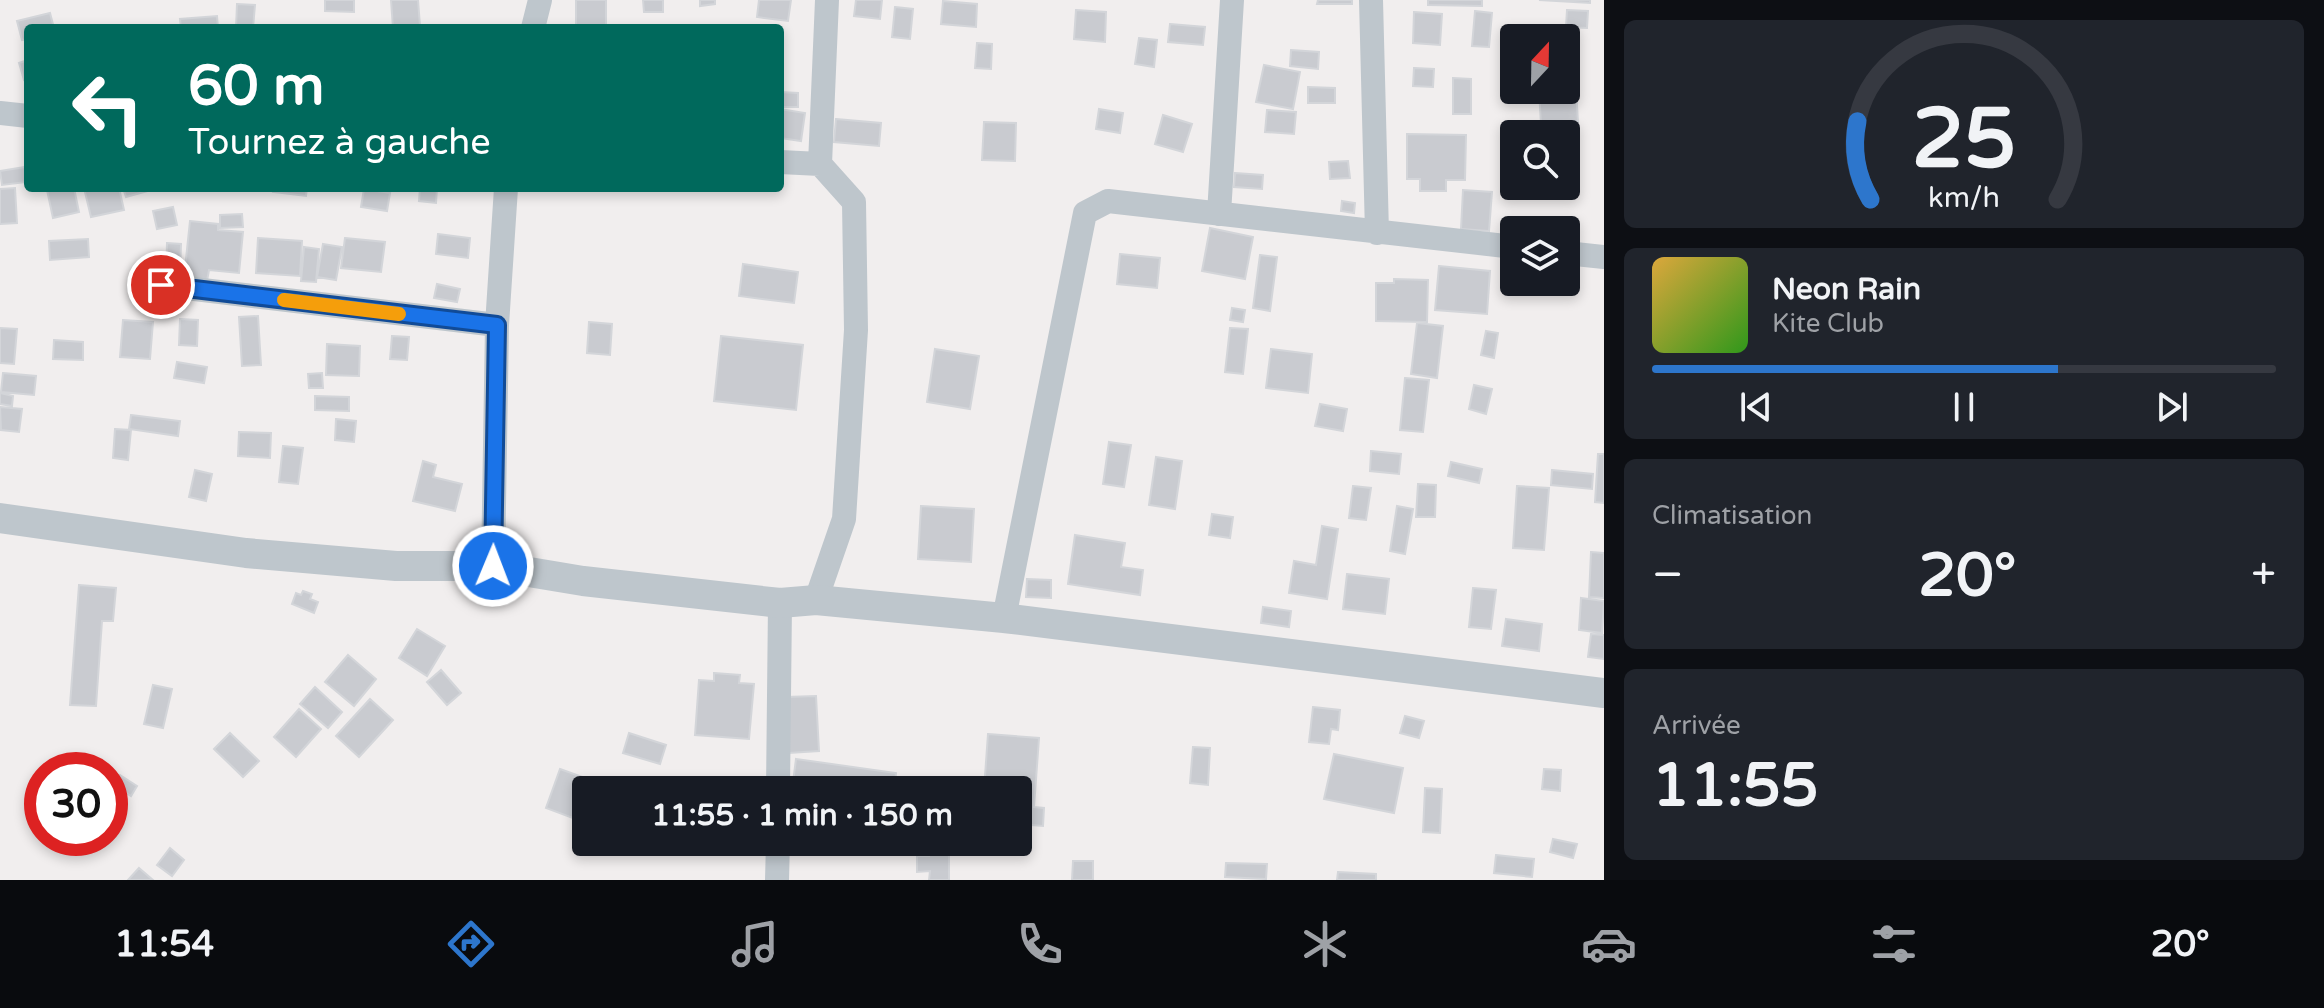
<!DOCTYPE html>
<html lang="fr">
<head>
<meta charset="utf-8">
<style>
	:root { --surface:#171b24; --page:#20242c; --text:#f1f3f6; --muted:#9ea1a6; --line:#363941; --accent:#2d76cc }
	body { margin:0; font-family:"Varela Round",sans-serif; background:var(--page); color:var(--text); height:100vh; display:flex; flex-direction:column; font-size:30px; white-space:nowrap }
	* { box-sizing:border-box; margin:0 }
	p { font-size:26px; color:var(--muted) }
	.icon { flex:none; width:44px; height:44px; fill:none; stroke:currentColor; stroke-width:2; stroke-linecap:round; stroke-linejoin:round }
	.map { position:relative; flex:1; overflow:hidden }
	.side { display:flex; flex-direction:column; gap:20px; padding:20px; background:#0d0f14; width:720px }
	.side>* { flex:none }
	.guide { position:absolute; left:24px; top:24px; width:760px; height:168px; border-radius:8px; box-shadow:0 4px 12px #0003; background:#00695c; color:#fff; overflow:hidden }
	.needle { width:52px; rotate:22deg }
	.controls { position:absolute; left:1500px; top:24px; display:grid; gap:16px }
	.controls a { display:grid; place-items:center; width:80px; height:80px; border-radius:8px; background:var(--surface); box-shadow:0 4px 12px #0003; font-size:40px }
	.speed { position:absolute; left:24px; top:752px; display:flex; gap:16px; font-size:40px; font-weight:700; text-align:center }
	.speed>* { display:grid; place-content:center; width:104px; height:104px; border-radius:50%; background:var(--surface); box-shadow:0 4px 12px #0003; line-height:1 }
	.speed .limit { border:12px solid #d22; background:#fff; color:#111 }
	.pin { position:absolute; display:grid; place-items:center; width:68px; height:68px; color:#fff; margin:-34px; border:4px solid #fff; border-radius:50%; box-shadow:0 2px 8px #0007 }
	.me { position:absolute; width:88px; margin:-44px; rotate:1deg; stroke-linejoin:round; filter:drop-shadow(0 0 6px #0008) }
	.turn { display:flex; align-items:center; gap:28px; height:168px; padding:0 32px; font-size:36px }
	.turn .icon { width:104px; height:104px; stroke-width:2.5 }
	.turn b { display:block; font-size:56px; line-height:68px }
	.big { font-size:60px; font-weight:700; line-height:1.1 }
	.side .card { flex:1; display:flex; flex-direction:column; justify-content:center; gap:12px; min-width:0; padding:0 28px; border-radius:12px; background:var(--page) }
	.side .dial { align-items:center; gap:0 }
	.dial svg { height:208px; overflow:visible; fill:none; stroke:var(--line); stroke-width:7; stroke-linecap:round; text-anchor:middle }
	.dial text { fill:var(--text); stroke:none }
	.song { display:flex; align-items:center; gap:24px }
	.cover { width:96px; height:96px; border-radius:12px; background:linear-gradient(135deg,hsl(40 70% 55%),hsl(110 70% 35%)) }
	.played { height:8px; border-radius:4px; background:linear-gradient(90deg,var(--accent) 65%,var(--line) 65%) }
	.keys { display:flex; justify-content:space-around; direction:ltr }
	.heat { display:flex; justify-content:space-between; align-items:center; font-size:44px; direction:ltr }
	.trip { position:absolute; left:572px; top:776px; width:460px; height:80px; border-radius:8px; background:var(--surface); box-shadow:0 4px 12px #0003; font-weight:700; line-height:80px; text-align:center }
	.tab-bar { display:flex; height:128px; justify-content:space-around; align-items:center; background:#090b0e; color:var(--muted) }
	.tab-bar .icon { width:56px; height:56px }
	.tab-bar .active { color:var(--accent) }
	.tab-bar b { font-size:36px; color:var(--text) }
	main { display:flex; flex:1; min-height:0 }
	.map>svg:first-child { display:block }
	.building { fill:#c9cbd0; stroke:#d3d5d9; stroke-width:2 }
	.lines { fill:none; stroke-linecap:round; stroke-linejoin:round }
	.minor { stroke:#bec6cc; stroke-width:24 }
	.tertiary { stroke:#bec6cc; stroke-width:30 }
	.route-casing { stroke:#114b97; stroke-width:20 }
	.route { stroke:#1a73e8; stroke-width:14 }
	.slow { stroke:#f59e0b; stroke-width:14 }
</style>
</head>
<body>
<main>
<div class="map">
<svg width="1604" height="880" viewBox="0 0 1604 880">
	<rect width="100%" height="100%" fill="#f1eeee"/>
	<!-- building -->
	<path class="building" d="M325,0h29v12l-29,-1z
		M391,0h27l2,26 -27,2z
		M576,0h30v28h-30z
		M643,0h20v12h-19z
		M700,0h15v4l-15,2z
		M759,0h32l-3,21 -31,-4z
		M856,0h26l-2,19 -26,-3z
		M1318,0h34v4h-35z
		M1428,0h54v6l-54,-1z
		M1539,0h51v3z
		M943,1l34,3 -1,23 -35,-3z
		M237,4l18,1 -2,23h-17z
		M895,7l18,2 -3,30 -18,-2z
		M1076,10l30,2 -1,30 -31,-3z
		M1567,10l21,1 -1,17 -21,-1z
		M1475,11l17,2 -3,34 -17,-1z
		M1414,12l28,2 -2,31 -27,-2z
		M50,13l4,15h-26v11l-6,1 -5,-19z
		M217,16l1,12h-37l-1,-9z
		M1170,24l35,3 -2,18 -35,-3z
		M1535,27l22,1v10h-22z
		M1139,38l18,2 -3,27 -19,-3z
		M977,43l15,1 -1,25 -16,-1z
		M1291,50l28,2 -1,17 -28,-3z
		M28,60v19l-4,1 -5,-17z
		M1264,65l36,7 -7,37 -37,-7z
		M1414,68l20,1 -1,18 -20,-1z
		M1453,78l18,1v35h-18z
		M1308,87l27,1v15h-27z
		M1566,88h10l2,34 -37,2 -2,-34z
		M780,92l18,1v14h-18z
		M780,109l25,4 -4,28 -21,-3z
		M1099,109l24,4 -3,20 -24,-4z
		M1267,110l29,2 -2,22 -29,-2z
		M1163,115l29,9 -9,28 -28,-8z
		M836,119l45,4 -2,23 -45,-4z
		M984,122l32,1 -1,38 -33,-1z
		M1407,134l59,1 -1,45h-19v11h-26v-12h-13z
		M1348,161l2,17 -20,1 -1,-17z
		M25,167l2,15 -25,3 -2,-14z
		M1235,173l28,2 -1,14 -28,-2z
		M15,188l2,35 -17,1v-35z
		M55,188h19l5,24 -26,6 -6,-28z
		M84,188h35l5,22 -33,7z
		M123,188h27l1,2 -25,7z
		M274,188h33l-1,8 -33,-4z
		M420,188h17l-1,15 -17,-2z
		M364,189l26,4 -3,18 -26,-4z
		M1463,190l29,2 -3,39 -28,-2z
		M1342,201l13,2 -1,10 -13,-2z
		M173,207l4,18 -20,4 -4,-18z
		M242,214l1,13 -23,1v-13z
		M190,221l28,3v6l25,2 -4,41 -30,-3 -2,11 -23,-3z
		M1210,228l43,9 -8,42 -43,-8z
		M438,234l32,4 -2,20 -32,-4z
		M258,238l44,3 -2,35 -44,-3z
		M345,238l40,4 -4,30 -40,-4z
		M88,239l1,18 -39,3 -1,-19z
		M167,243l14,1 -1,29 -14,-1z
		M323,244l19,3 -6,33 -19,-3z
		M304,247l15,2 -3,33 -15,-1z
		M1120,254l40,4 -3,30 -40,-4z
		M1260,255l17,2 -7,54 -17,-3z
		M743,264l55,8 -4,31 -55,-7z
		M1439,266l51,5 -3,43 -52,-4z
		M1394,279l34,1 -1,42 -51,-1v-38h18z
		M437,284l23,5 -3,13 -23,-4z
		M1232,308l13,2 -2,12 -13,-2z
		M258,316l3,49 -19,1 -3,-49z
		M180,319l18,1 -1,26 -18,-1z
		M123,320l30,2 -3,37 -30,-2z
		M589,322l23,2 -2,31 -23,-2z
		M1417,323l26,3 -6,52 -26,-4z
		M0,328l17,1 -3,35 -14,-1z
		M1230,328l18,1 -5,45 -18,-2z
		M1486,331l12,2 -4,25 -13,-3z
		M392,336l17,1 -2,23 -17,-1z
		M721,336l82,9 -7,65 -82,-9z
		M54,340l29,2v18l-30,-1z
		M327,344l33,2 -1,30 -33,-1z
		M935,349l44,7 -9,53 -43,-7z
		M1271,349l41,5 -4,39 -42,-5z
		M177,362l30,5 -3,16 -30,-5z
		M3,373l33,3 -2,19 -33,-3z
		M322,373l1,15h-14l-1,-14z
		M1405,378l24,2 -6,52 -23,-2z
		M1474,385l18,4 -6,25 -17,-5z
		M0,393l13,3 -1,10 -12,-2z
		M315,396l34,1v14l-34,-1z
		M1320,404l27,5 -4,22 -28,-5z
		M0,407l22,2 -3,23 -18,-2z
		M131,415l49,6 -2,15 -49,-7z
		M336,419l20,2 -2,21 -19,-2z
		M115,429l16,1 -3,30 -15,-2z
		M239,432l32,1 -1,25 -32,-2z
		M1109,442l22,3 -7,42 -21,-3z
		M283,446l20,2 -5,36 -19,-2z
		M1371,451l30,3 -2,20 -29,-3z
		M1598,454h6v49l-9,-1z
		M1156,457l26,4 -7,48 -26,-4z
		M423,461l13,4 -3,12 29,7 -7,27 -42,-10z
		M1451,462l31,7 -3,14 -31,-7z
		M195,470l17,4 -6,27 -17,-4z
		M1552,470l41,4 -1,15 -41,-4z
		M1418,484l18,1 -1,32h-19z
		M1353,486l18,2 -5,32 -17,-2z
		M1517,486l32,2 -5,62 -31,-2z
		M921,506l53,3 -3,53 -53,-3z
		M1397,506l16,3 -8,45 -15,-3z
		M1212,514l21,3 -3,21 -21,-3z
		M1322,526l16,3 -11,70 -38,-6 5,-32 22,4z
		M1075,535l50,8 -4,24 22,3 -3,25 -72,-11z
		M1591,552l13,1v45l-15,-1z
		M1347,574l42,5 -4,35 -42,-5z
		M1027,579l24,1v18l-25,-1z
		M79,585l37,3 -3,33h-11l-6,85 -26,-1z
		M1473,588l23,2 -5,39 -22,-2z
		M303,591l9,3 -2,5 8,3 -4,11 -22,-9 4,-11 5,2z
		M1581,598l23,3 -2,32 -23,-3z
		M1263,607l28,4 -2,16 -28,-4z
		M1506,619l36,5 -3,27 -37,-5z
		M417,629l28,17 -18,30 -28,-18z
		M1591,634l13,1v24l-16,-2z
		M348,655l28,24 -22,27 -29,-24z
		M441,670l20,23 -14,12 -20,-23z
		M714,673l26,2 -1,8 15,1 -5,55 -54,-4 4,-55 15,1z
		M153,685l19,4 -9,39 -19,-4z
		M315,687l27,25 -14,16 -28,-24z
		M816,696l3,55 -30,2 -3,-56z
		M370,699l23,21 -34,37 -23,-21z
		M1313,707l27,3 -2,20 -7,-1 -2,15 -20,-2z
		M299,709l22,20 -25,28 -22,-20z
		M1405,716l19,5 -5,17 -19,-5z
		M230,733l29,28 -16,16 -29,-28z
		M629,733l37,12 -6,19 -37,-11z
		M988,734l51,4 -5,69 10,1 -1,18 -25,-2v-34h-34z
		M1193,747l17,1 -2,37 -18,-2z
		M1334,754l69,14 -9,45 -70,-14z
		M796,759l100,14 -2,17h-102z
		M560,769l31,11 -13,40 -32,-12z
		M1544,769l17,1 -1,21 -18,-2z
		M120,775l17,11 -6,10 -17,-11z
		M1425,788l17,1 -2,44 -17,-1z
		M67,838h21l-10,10z
		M1553,839l24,5 -4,14 -23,-6z
		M625,842h18v7l-18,1z
		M658,842h18v9h-18z
		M929,845h20v35h-20l1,-9 -13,1v-16h12z
		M170,848l14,12 -12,16 -15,-11z
		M1496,855l38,4 -2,18 -38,-4z
		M1073,861h20v19h-21z
		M1226,863l41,1 -1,15 -41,-2z
		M139,868l14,12h-25z
		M1338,872l38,2v6h-39z"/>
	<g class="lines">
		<!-- minor -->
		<path class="minor" d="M1371,0l6,233
			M533,28l7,-28
			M0,113l28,3
			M780,162l40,2
			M1219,214l13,-214
			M1566,253l38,4
			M161,285l336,40
			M493,566l4,-241 9,-137
			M816,600l28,-81 12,-189 -2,-128 -34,-38 7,-164
			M1004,618l81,-405 23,-12 406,46
			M778,790l2,-187
			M777,880l1,-38"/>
		<!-- tertiary -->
		<path class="tertiary" d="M0,518l246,35 150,13h97l90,15 197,22 36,-3 188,18 600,75"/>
	</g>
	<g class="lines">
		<defs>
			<path id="route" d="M161,285l336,40 -4,241"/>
		</defs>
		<!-- route casing -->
		<use href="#route" class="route-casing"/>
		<!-- route -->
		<use href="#route" class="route"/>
		<!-- slow -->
		<path class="slow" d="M284,300l115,14"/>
	</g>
</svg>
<div class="controls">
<a><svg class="needle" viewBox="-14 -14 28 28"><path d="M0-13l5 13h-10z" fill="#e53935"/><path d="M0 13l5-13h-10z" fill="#9ea1a6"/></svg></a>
<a><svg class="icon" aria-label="search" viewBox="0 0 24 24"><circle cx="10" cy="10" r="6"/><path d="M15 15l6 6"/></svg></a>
<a><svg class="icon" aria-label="layers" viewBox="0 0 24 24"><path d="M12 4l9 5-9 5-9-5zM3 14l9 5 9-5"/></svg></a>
</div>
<div class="speed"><div class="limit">30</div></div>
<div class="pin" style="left:161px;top:285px;background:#d93025"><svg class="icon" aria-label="arrive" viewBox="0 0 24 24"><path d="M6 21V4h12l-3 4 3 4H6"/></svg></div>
<svg class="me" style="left:493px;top:566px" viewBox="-20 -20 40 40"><circle r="17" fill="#1a73e8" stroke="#fff" stroke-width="3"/><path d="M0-11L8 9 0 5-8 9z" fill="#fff"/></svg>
<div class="trip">11:55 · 1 min · 150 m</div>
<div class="guide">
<div class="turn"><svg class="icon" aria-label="left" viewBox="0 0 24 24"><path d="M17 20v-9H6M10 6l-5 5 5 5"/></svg><div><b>60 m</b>Tournez à gauche</div></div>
</div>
</div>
<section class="side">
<div class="card dial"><svg viewBox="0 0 100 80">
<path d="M14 69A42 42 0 1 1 86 69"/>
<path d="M14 69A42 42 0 0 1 9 39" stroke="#2d76cc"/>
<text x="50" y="56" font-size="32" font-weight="700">25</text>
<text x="50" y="72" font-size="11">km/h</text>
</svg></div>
<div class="card">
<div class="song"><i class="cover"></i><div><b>Neon Rain</b><p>Kite Club</p></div></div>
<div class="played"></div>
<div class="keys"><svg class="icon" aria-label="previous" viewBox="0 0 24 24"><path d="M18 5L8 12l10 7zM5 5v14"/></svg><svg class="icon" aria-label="pause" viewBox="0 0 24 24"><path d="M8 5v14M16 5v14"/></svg><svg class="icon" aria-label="next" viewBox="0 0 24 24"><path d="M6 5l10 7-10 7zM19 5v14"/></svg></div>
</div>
<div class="card"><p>Climatisation</p>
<div class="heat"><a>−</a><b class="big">20°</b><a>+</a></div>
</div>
<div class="card"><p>Arrivée</p><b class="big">11:55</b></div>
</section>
</main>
<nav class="tab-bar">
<b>11:54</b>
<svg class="icon active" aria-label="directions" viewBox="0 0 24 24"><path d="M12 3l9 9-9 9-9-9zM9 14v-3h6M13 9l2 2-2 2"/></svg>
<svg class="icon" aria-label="music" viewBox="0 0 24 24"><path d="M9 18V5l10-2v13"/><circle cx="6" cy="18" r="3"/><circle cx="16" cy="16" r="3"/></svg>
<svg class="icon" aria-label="phone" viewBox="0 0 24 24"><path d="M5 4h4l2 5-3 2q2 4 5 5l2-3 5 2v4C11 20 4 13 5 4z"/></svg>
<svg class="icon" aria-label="climate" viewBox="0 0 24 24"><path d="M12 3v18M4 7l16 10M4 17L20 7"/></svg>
<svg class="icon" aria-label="car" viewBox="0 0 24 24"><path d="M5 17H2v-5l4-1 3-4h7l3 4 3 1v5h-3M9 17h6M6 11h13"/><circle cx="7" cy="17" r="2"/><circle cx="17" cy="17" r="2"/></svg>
<svg class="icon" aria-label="filters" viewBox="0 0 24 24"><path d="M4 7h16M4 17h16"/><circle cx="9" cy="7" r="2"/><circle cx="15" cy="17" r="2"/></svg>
<b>20°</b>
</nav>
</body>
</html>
